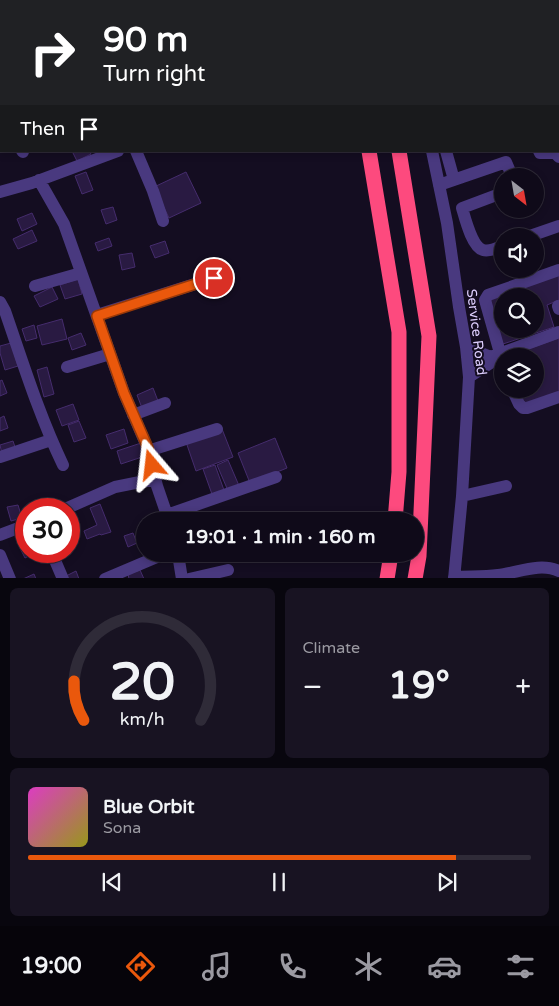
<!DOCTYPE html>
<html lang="en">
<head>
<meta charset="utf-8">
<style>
	:root { --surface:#0f0a19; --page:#181322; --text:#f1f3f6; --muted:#9b9aa2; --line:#2f2b38; --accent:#ea580c }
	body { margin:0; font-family:"Varela Round",sans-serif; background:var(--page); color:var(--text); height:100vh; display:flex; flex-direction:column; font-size:19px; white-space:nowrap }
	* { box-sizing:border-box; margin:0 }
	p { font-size:16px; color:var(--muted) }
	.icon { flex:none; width:28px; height:28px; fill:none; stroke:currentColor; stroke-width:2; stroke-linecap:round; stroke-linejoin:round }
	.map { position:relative; height:578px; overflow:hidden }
	.side { display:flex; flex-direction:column; gap:10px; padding:10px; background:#08060e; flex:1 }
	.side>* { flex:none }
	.guide { position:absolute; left:0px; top:0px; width:560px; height:152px; box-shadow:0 2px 8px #0003,0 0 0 1px var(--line); background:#202124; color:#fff; overflow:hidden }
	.needle { width:32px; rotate:149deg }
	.controls { position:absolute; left:494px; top:168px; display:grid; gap:10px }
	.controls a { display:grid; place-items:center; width:50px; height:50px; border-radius:50%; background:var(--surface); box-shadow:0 2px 8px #0003,0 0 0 1px var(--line); font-size:25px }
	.speed { position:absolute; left:15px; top:498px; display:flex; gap:10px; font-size:25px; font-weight:700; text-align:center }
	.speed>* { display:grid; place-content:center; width:65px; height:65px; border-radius:50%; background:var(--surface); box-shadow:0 2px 8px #0003,0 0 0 1px var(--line); line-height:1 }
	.speed .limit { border:8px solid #d22; background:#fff; color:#111 }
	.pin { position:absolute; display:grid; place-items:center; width:42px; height:42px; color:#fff; margin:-21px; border:2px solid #fff; border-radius:50%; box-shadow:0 1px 5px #0007 }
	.me { position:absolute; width:55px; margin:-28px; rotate:343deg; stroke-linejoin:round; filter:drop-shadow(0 0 4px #0008) }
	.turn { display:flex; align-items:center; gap:18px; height:105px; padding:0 20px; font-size:22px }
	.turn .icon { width:65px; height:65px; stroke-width:2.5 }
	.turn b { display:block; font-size:35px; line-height:42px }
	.then { display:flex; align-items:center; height:48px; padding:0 20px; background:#0003; gap:10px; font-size:19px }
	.big { font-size:38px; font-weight:700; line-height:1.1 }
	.side .card { flex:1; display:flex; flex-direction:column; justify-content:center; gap:8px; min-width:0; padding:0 18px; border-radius:8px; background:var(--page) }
	.side .dial { align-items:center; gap:0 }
	.dial svg { height:130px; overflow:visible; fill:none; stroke:var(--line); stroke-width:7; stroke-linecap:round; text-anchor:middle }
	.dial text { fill:var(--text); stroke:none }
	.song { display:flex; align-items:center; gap:15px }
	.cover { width:60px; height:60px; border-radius:8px; background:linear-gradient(135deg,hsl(310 70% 55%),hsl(60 70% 35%)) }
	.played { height:5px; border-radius:2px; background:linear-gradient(90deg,var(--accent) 85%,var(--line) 85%) }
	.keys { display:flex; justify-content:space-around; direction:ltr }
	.heat { display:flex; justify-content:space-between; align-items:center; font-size:28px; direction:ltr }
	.side .tiles { flex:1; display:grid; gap:10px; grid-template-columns:1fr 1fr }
	.card:last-child { grid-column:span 2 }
	.trip { position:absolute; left:136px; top:512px; width:288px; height:50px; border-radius:25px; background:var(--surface); box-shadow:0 2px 8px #0003,0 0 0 1px var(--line); font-weight:700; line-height:50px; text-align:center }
	.menu { display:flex; height:80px; justify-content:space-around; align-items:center; background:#06040a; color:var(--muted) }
	.menu .icon { width:35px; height:35px }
	.menu .active { color:var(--accent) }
	.menu b { font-size:22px; color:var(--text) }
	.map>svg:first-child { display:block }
	.building { fill:#291a42; stroke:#452c6d; fill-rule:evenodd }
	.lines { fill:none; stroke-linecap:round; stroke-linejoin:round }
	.minor { stroke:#49397f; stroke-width:12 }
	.highway { stroke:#fd4a7e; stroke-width:15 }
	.route-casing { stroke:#983908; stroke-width:12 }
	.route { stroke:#ea580c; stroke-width:9 }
	.labels { text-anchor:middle; stroke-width:4; stroke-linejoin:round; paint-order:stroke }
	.street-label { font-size:14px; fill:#ddcefe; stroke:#140d21 }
</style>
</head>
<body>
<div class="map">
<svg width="559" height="579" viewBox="0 0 559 579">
	<rect width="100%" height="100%" fill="#140d21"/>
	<!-- building -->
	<path class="building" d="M0,0l2,1 -1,20 -1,1z
		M72,151h17l2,3 -14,7z
		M86,172l7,18 -11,4 -7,-18z
		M186,172l15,31 -32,15 -15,-31z
		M113,207l4,13 -11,4 -5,-14z
		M32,213l5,11 -15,7 -5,-12z
		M32,230l5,11 -19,8 -5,-10z
		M109,238l3,8 -14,5 -3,-8z
		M165,241l4,12 -14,5 -5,-12z
		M132,253l3,14 -13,3 -3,-15z
		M559,273v27l-12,5 7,22 -51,17 -16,-47zM502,296h33v33h-33z
		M78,279l4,15 -17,5 -5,-14z
		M52,287l6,12 -18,8 -6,-11z
		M62,319l5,20 -25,6 -5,-19z
		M34,325l3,13 -11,3 -4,-12z
		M81,333l5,12 -14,5 -4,-12z
		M559,338v57l-34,12 -6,-18h16v-33h-27z
		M11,343l7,23 -13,4 -5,-17v-7z
		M47,367l7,27 -10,3 -7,-27z
		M2,380l5,13 -7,3v-15z
		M153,388l5,13 -16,7 -5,-13z
		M73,404l6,16 -17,6 -6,-16z
		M4,416l4,12 -8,3v-13z
		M79,421l7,17 -12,4 -6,-17z
		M124,429l4,14 -17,6 -5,-14z
		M222,429l11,28 -37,14 -10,-29z
		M275,438l12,30 -37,15 -12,-30z
		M13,441l3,9 -14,4 -2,-9z
		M141,443l4,13 -24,8 -4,-13z
		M228,460l12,28 -11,5 -12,-28z
		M215,465l10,28 -12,4 -10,-28z
		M100,504l11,28 -10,3 -1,-1 -13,5 -3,-8 13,-6 -7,-17z
		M18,505l4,13 -11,3 -4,-14z
		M159,517l1,4h-14z
		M145,522v16l-4,-15z
		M133,533l4,10 -9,4 -4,-11z
		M26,542v9h12l-13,7 -6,-12z
		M140,570l4,9h-15l-1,-5z
		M76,571l3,8h-12l-1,-3z
		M34,574l2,5h-13z"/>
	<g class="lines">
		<!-- minor -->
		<path class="minor" d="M84,0v1
			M390,0l1,1
			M409,1l4,-1
			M0,46l1,-1
			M0,92l1,4
			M22,151l1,1
			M136,151l17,40 10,30
			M432,151l15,72 12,84 7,40 3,30 -7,119 -8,83
			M446,151l8,29
			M539,151l1,2h15l4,4
			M39,180l25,44 60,169 24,56 9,37 12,35
			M439,185l67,-23 6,14
			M0,192l32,-9 86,-32
			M502,193l-40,15c3,10 10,39 21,42 7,2 14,-2 19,-4
			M530,236l29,-10
			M35,286l46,-13
			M0,302l5,9c18,52 34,104 58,154
			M558,306l1,3
			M97,315l117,-37
			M466,347l25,10 68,-25
			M502,360l-17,-60 3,-5 71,-25
			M67,367l43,-13
			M469,377l23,-15 10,-3
			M512,389l7,15 4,4h4l32,-11
			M133,415l32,-12
			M148,451l69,-22
			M0,457l51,-17
			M462,496l44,-10
			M65,509l50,-22 40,-8
			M167,515l109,-38
			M0,535l26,-10
			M51,551l12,28
			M178,554l4,25
			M0,555l10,24
			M454,577c15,-1 29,0 44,-2 19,-2 42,-13 61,-4
			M105,579l59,-25
			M189,579l39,-9"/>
		<!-- highway -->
		<path class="highway" d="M327,0v1
			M357,0v1
			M369,151l30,181v140l-4,49
			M399,151l30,185 -10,220 -4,23
			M387,579l4,-25"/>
	</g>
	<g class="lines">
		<defs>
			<path id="route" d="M152,465l-4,-17 -24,-55 -27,-77 117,-38"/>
		</defs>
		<!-- route casing -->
		<use href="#route" class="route-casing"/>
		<!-- route -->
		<use href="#route" class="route"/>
	</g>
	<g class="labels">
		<!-- street labels -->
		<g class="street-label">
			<text transform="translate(477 332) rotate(83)" y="5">Service Road</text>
		</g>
	</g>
</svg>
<div class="controls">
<a><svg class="needle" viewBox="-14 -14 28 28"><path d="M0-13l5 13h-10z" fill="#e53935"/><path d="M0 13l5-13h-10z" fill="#9b9aa2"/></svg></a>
<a><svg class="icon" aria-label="sound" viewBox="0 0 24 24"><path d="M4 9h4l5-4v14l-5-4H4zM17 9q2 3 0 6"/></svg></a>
<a><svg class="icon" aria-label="search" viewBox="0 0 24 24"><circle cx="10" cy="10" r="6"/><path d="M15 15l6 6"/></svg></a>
<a><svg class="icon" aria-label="layers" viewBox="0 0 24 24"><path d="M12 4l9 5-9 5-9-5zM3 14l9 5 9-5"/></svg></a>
</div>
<div class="speed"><div class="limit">30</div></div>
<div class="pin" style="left:214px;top:278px;background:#d93025"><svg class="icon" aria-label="arrive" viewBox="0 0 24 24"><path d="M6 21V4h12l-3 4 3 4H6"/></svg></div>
<svg class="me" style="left:152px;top:465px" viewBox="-20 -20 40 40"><path d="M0-17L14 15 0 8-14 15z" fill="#ea580c" stroke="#fff" stroke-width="4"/></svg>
<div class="trip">19:01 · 1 min · 160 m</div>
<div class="guide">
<div class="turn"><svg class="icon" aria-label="right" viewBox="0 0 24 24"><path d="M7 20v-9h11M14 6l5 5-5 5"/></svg><div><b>90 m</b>Turn right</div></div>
<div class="then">Then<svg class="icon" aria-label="arrive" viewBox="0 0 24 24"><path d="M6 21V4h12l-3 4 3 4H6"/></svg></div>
</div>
</div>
<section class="side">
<div class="tiles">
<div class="card dial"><svg viewBox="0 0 100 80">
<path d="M14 69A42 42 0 1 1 86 69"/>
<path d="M14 69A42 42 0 0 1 8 45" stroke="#ea580c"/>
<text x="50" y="56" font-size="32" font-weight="700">20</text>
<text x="50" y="72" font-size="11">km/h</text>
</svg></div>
<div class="card"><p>Climate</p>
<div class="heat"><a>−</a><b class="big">19°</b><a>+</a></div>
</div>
<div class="card">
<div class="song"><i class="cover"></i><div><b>Blue Orbit</b><p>Sona</p></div></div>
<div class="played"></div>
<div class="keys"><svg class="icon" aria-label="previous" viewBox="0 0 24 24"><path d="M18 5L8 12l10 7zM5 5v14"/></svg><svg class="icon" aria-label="pause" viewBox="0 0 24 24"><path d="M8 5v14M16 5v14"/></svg><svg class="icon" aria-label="next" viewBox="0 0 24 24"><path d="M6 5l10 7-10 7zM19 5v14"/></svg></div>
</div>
</div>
</section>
<nav class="menu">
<b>19:00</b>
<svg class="icon active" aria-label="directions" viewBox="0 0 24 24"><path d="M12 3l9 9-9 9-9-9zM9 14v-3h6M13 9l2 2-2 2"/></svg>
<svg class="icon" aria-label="music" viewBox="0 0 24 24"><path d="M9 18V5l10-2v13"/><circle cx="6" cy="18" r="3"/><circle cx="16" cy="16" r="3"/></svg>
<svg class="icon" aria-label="phone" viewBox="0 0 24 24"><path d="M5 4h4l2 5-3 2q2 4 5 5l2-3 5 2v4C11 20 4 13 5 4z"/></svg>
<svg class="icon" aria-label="climate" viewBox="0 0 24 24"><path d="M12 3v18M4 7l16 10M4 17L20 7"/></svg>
<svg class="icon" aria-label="car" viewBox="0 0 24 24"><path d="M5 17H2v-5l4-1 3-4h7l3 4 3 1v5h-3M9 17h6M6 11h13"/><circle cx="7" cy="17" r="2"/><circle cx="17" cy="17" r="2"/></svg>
<svg class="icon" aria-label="filters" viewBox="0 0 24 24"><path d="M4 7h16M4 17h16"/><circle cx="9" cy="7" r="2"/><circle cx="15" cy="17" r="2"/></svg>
</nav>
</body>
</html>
